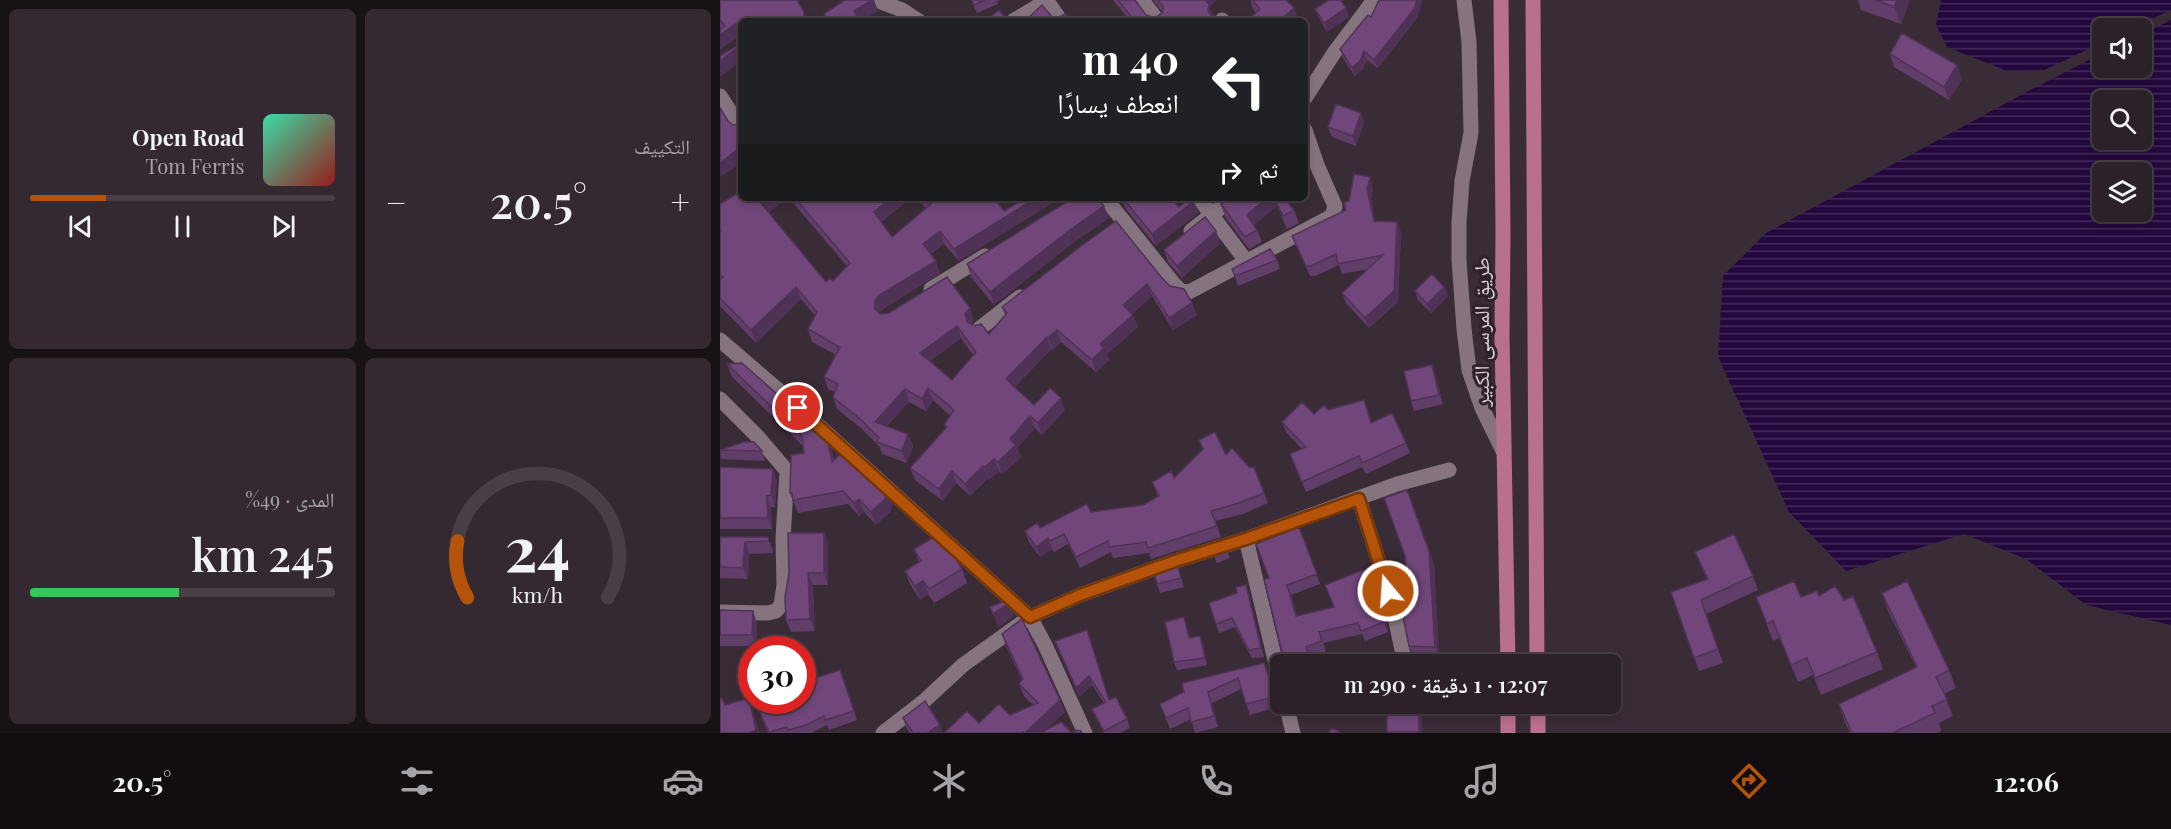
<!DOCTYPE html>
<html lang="ar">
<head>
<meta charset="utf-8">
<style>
	:root { --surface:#2c2128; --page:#342930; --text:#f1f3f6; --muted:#a6a3a8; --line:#483e45; --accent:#b45309 }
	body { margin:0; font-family:"Playfair Display","Noto Naskh Arabic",serif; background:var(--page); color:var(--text); direction:rtl; height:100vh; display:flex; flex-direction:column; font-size:22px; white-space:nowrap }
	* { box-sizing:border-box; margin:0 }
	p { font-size:20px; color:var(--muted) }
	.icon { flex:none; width:33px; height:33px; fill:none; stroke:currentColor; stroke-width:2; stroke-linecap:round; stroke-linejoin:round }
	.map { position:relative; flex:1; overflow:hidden; direction:ltr }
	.side { display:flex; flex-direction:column; gap:9px; padding:9px; background:#181216; width:720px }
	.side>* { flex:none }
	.guide { position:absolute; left:18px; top:18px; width:570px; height:183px; border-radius:9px; box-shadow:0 3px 9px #0003,0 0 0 2px var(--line); direction:rtl; background:#202124; color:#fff; overflow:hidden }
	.tools { position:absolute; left:1372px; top:18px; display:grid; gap:12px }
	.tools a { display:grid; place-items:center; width:60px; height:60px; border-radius:9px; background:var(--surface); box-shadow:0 3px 9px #0003,0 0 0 2px var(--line); font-size:30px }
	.speed { position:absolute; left:18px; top:636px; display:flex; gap:12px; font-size:30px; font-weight:700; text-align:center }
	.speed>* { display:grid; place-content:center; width:78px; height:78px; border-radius:50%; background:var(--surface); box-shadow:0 3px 9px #0003,0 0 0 2px var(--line); line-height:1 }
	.speed .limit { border:9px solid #d22; background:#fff; color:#111 }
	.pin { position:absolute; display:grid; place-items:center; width:51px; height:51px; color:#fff; margin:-26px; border:3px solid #fff; border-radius:50%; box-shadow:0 2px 6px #0007 }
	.me { position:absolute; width:66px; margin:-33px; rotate:342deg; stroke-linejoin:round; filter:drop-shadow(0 0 4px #0008) }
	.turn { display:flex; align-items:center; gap:21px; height:126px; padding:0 30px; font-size:27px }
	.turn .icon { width:78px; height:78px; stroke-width:2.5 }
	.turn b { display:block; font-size:42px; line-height:51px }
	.then { display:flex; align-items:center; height:57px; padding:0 30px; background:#0003; gap:12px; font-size:22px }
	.big { font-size:45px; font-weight:600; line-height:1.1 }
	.side .widget { flex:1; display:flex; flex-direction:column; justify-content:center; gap:9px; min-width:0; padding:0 21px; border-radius:9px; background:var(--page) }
	.side .dial { align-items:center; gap:0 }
	.dial svg { height:156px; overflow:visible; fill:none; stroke:var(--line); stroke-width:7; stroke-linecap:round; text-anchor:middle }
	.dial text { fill:var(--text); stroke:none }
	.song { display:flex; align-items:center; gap:18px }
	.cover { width:72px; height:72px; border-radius:9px; background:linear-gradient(135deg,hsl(160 70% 55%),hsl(0 70% 35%)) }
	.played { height:6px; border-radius:3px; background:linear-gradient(90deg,var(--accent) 25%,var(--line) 25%) }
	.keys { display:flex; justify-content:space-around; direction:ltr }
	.heat { display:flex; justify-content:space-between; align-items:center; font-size:33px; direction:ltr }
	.charge { height:9px; border-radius:4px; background:linear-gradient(90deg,#34c759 49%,var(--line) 0) }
	.side .tiles { flex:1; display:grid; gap:9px; grid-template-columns:repeat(2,1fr) }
	.trip { position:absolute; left:550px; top:654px; width:351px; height:60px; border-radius:9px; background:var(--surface); box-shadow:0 3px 9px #0003,0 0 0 2px var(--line); font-weight:600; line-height:60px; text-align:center; direction:rtl }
	.tabs { display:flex; height:96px; justify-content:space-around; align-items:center; background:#120d10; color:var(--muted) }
	.tabs .icon { width:42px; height:42px }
	.tabs .current { color:var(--accent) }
	.tabs b { font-size:27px; color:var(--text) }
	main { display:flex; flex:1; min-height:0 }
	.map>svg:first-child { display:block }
	.water { fill:url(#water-rules); fill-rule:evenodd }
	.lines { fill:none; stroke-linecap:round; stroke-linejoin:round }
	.minor { stroke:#85747f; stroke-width:15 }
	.secondary { stroke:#85747f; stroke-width:15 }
	.primary { stroke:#b96f8e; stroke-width:15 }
	.wall { fill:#613d6a; fill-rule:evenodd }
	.shaded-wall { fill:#4f3256 }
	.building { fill:#71477b; stroke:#4f3256; stroke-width:1.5; fill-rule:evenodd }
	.route-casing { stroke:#753606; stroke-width:15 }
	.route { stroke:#b45309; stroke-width:10 }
	.labels { text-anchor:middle; stroke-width:6; stroke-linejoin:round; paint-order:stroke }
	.street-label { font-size:21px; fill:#dad0d7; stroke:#30222c }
</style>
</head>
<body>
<main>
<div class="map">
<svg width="1451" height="733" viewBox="0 0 1451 733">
	<defs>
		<pattern id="water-rules" width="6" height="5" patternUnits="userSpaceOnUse" patternTransform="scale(1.5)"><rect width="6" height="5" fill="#23083e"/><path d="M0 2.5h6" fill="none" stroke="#422b59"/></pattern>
	</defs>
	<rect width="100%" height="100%" fill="#3a2c36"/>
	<!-- water -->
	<path class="water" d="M1221,0h230v10l-39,18h-29v14l-58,28 -38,1 -60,-24 -11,-22z
		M1451,20v605l-85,-20 -60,-46 -62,-25 -118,37 -57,-59 -71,-155 5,-81 43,-43 270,-146 67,-34v15h39v-34zM1383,100h39v40h-39zM1383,172h39v40h-39z"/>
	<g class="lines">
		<!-- minor -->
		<path class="minor" d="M156,0l26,10 17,11
			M422,0l16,21
			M744,0l5,42 2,91 -9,48 -3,41v38l5,69 5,41 13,38 21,43
			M327,1l14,20
			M502,20l1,1
			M293,21l35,-21
			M0,96l21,32
			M585,98l29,-45 40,-53
			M385,198l68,85 8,8 8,1 143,-76 3,-10 -18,-41 -12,-35
			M479,198l47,63
			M471,231l42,-33
			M211,289l54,-33
			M259,329l41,-32
			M0,399l38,38 29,34 -4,68 1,46 -3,20 -5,6 -8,2 -48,-1
			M639,499l33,104 13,61
			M526,539l35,146
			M566,704l7,29
			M163,733l40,-31 40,-37 67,-48 50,-22 95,-34 71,-22 151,-55 52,-14"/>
		<!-- secondary -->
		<path class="secondary" d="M0,340l78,67 232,210 15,28 40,88"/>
		<!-- primary -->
		<path class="primary" d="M781,0l2,234 -1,102 6,328
			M813,0l4,664
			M788,704v29
			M818,704v29"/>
	</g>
	<!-- wall -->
	<path class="wall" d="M0,0l21,21v16l-20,-8 -1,-2z
		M251,0h29l-3,1 1,3 -21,9z
		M393,0h22l11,15 9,3 7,-6 -9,-12h64l-8,7 4,8 10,6h-93z
		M530,0l38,2 6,6 4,12 -42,-8 -3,-3z
		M607,0h14l8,17 -22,15 -8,-14 -4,-9 12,-8z
		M659,0h43l-5,18 -39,50 -11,-8 -4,9 -8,7 -12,-18 -3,-9 31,-32z
		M1138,0h52l-9,24 -40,-14z
		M1170,54l72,25 -13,21 -55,-33z
		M641,113l3,9 -8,24 -24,-9 -4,-10z
		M653,188l-2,11 4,22 26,11 -3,70 -29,26 -23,-25 -4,-10 26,-24 -26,5 -3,-9 -24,11h-5l-18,-40 54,-26 3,-9z
		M69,198h122l-30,24 11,15 34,-29 -10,-10h78l-35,63 -15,-17 -13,10 9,19 -57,36 -4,4 95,7 -3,4 18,10 16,-19 -3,-8 160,-29 35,37 -24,15 -21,-34 -20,18 1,1 5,12 -31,27 2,6 -13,12 -35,-30 -8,8 -2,-1 -36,38 19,18 31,5 -23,25 -7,-7 -18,20 4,9 -19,17 -3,-3 -10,9 -1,-2 -18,18 -14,-13 -13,18 -28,-21 -5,-12 36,-39 -2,-4 6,-9 -17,-16 -7,11 -17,-9 -22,24 21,8 5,12 -6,17 -25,-9 -3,-8 -17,-17 -25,-20 -4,-12 2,-5 -7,-3 -4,-12 12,-22 -24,-13 -4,-13 7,-13 -14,-17 -45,44 -36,-37v-102l48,8 58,70 7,-1 14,-15zM241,338l12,17 -21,25 -22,-19z
		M402,198h49l8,9 15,-6 4,12 -42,33 -31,-38z
		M508,198h56l10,12 5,13 -12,6 -10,-23 -23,19 3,5 5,12 -13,7 -24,-32 -4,-13z
		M389,218l-35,24 -80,63 -23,-28 -4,-13z
		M496,231l4,12 -38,35 -14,-16 -4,-12z
		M557,260l3,9 -42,17 -6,-17z
		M724,287l4,9 -17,17 -13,-13 -3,-9z
		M7,364l105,87 2,9 53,32 5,13 -2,7 -14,13 -12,-13 -5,4 -11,-12 -50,9 -8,-20 14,-40 -1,-7 -71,-69z
		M715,374l8,30 -29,7 -3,-10z
		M644,400l8,23 34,20 4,10 -44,21 -4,-7 -56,25 -16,-38 12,-5 -16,-17 -4,-10 32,-8z
		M479,440l51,28 4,-1 14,36 -25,11 -28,7 6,16 -70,22 -2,-6 -36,5 -2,-6 -31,16 -12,-24 -14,8 -2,-3 -12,8 -11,-15 -4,-11 15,-3 51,-16 52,-7 15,-8 -6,-15 22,-4 29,-28z
		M0,449l42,2 3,10 -44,-2z
		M0,467l57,13 -2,27h-4l1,22h-52z
		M579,527l21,57 -29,11 6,21 86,-11 5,27 -23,9 -3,-7 -39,9 3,8 -16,7 2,6h-27l-16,-86z
		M104,533l4,12v40h-15l2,46 -24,1 -5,-12z
		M0,537h48l5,12v4l-24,1 -1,25 -28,-1z
		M505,545l5,13 -13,5 -6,-13z
		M194,549l48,20 5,14 -33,20 -6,-9 -8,6 -10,-16 -5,-13 14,-9z
		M975,552l58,24 5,14 -52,24 17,49 -24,8 -28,-79 36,-12z
		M685,556l29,7 5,95h-25l-5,-12 -7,-33 4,-36z
		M456,561l8,26 -24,6 -3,-9z
		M517,593l12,1 15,63 -12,1 -17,-31 -16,6 -10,-30z
		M1162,593l67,77 7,18 -12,6 9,22 -14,7 2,8 -4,2h-87l-5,-11 -6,-18 77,-37 -28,-56z
		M1036,597h45l76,55 6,17 -62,26 -8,-20 -15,7 -19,-44 -6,3z
		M0,610l37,13 -1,23h-36z
		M464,617l6,21 10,-2 3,7 4,22 -30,5 -3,-8z
		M282,634l63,78 -20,18 37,3h-138l66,-18 23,-10 -9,-9 -5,-12 3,-4 -16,-34z
		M335,641l72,78 3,9 -10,5h-16l-8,-15 -4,-9 12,-6 -12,-18 -13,12z
		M544,663l7,18 9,3 1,-2v15l-4,4v6l-27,8 -9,-26 -29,14 6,24 -23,6 -4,-14 -21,10 -10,-25z
		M120,670l17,50 -28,10 -2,-5 -16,8h-43l-13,-31 47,-2 4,-19z
		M581,704h15l-14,4z
		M667,704h35v29h-35z
		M183,718l40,15h-33l-4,-6z"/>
	<!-- shaded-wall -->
	<path class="shaded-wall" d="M152,0h2l4,11 -16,10h-4l-4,-10z
		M483,0h14l-8,7 4,10v4z
		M697,0h5l-5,18 -39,50 -4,-8z
		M1177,0h13l-9,24 -7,-17z
		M574,8l4,12 -1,1h-11l-2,-4z
		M626,8l3,9 -22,15 -3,-9z
		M84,12l4,9h-9z
		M15,24l4,12 -19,14v-15z
		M585,37l5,13 -5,4z
		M21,45v16l-21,16v-16z
		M644,51l3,9 -4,9 -8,7 -3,-8z
		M1237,65l5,14 -13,21 -5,-13z
		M641,113l3,9 -8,24 -3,-10z
		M21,147v16l-20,14 -1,-3v-11z
		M650,177l3,11 -2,11 6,32 -3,-10 -7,-32z
		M46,198h22l-23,17 -5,-13z
		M171,198h20l-33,26 -4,-12z
		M316,198h25l-102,63 -5,-12z
		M547,198h7l3,8 -26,21 -4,-12z
		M474,201l4,12 -42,33 -4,-12z
		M384,206l5,12 -35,24 -80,63 -4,-13 80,-62z
		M677,222l4,10 -3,70 -29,26 -4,-10z
		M220,231l4,13 -16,12 -5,-12z
		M496,231l4,12 -38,35 -5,-12z
		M216,261l4,12 -57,36 -4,4 -4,-4v-8l3,-5z
		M427,284l5,12 -24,21 -5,-12z
		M76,287l5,12 -45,44 -5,-13z
		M724,287l4,9 -17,17 -4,-9z
		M472,303l5,12 -24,15 -4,-12z
		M250,308l4,12 -4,6 -3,-4 -2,-8z
		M413,315l5,12 -31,27 2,6 -13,12 -4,-12 8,-16z
		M237,326l4,12 -36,27 -5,-12z
		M337,330l4,12 -8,8 -5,-12z
		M327,337l4,12 -40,42 -5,-12z
		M712,365l3,9 8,30 -4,-9z
		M208,388l5,12 -7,11 -4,-12z
		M185,389l4,13 -30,32 -4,-12z
		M341,398l4,12 -23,25 -4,-12z
		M310,416l5,12 -18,20 4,9 -19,17 -4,-12 12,-23z
		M188,434l5,12 -6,17 -5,-12z
		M107,438l5,13 5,24 -5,-13z
		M274,459l5,12 -10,9 -4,-13z
		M263,466l5,12 -18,18 -5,-12z
		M53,469l4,11 -2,27 -4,-12z
		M232,471l4,12 -13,18 -4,-12z
		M167,492l5,13 -2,7 -14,13 -5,-13z
		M47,496l4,11 1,22 -4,-11z
		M139,499l5,13 -5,4 -5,-13z
		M104,533l4,12v40l-4,-12z
		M48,537l5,12v4l-4,-12z
		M328,538l4,11 -12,8 -4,-10z
		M25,542l4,12 -1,25 -5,-11z
		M709,551l5,12 5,95 -4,-11z
		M88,573l5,12 2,46 -5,-12z
		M203,581l5,13 -8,6 -5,-14z
		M526,585l3,9 15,63 -3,-9z
		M659,595l4,10 5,27 -4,-10z
		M290,603l4,13 -16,12 -5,-14z
		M33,611l4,12 -1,23 -4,-11z
		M480,636l3,7 4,22 -2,-7z
		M369,676l3,9 -13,12 -3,-9z
		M560,684l1,13 -4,4v6l-4,-10v-7z
		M488,692l4,11 6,24 -4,-11z
		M29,698l4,12 6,23h-2l-1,-3z
		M340,700l5,12 -23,21h-17z
		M699,704h3v29h-3z
		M220,725l3,8h-16z"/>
	<!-- building -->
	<path class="building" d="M0,0h77l7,12v5l-5,4h-58v4l-6,-1 -15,11v-5l5,-4 -5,-6z
		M125,0h27l-18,11 6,10h-32l-4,-7z
		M252,0h13l-11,5z
		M398,0h17l11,15 9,3 7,-5 1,-6 -5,-7h47l4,4 -1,6 3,5 10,3 2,3h-88z
		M532,0h34l8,8 -10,9 5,4h-42l13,-12z
		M609,0h12l5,8 -22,15 -9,-14z
		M659,0h38l-3,9 -40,51 -10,-9 -4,10 -8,7 -12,-19 28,-34 3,2z
		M1156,0h21l-3,7z
		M322,5l11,13h5l7,-4 7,7h-47z
		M279,10l9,11h-23z
		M1182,33l55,32 -13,22 -54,-33z
		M21,43v2l-21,16v-5z
		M616,104l25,9 -8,23 -25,-9z
		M0,108l8,13 5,4h6l2,3v19l-21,16z
		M634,174l16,3 -3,12 7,32 23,1 -3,69 -29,27 -23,-25 41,-38 -45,9 -2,-10 -25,12h-5l-14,-30 54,-26 -2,-8 5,-1z
		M21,191v7h25l-6,4 66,80 4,-4 3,3 17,-18 -55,-65h96l-17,14 18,25 39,-33 -7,-6h70l10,13 21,-13h11l-82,51 -14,-18 -17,13 13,17 -58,35 -3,5v8l5,5 9,-1 58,-36 23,31 -5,6 2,8 8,4 6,-2 8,10 18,-21 -5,-6 79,-61 35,-25 46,57 8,8 14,3 8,14 -23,15 -22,-34 -24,21 10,10 -33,29 4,4 -12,12 -35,-30 -9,8 -1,-1 -41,42 28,26 16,-17 11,10 -23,25 -8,-7 -20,23 6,6 -18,17 -4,-3 -9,8 -2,-1 -18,18 -13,-13 -13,18 -29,-21 37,-41 -3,-2 10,-15 -26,-22 -6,11 -17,-10 -30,33 33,12 -6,17 -25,-9 2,-4 -21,-21 -25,-20 5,-13 -14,-7 16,-30 -32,-18 9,-17 -21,-25 -45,43 -31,-32v-19l3,-2 -3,-3v-42l1,-1 -1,-2v-25zM237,326l19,26 -24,28 -32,-27z
		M353,198h25l6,8 -34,24 -80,62 -23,-28z
		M403,198h48l8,9 7,-6 2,2 4,-4 2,2 -42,33z
		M508,198h39l-20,17 10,15 -12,7 -24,-33z
		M554,198h10l10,12 -11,6z
		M485,217l11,14 -39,35 -13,-16z
		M550,249l7,11 -42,16 -3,-7z
		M712,274l12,13 -17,17 -12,-13z
		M22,363l85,75 5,24 10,-10 45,40 -2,7 -14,13 -12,-13 -5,4 -11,-12 -50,9 -1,-7h-2l1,-38 13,-2 -2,-17 -75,-72z
		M712,365l7,30 -28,6 -7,-30z
		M644,400l7,23 21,-10 14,30 -44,20 -3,-7 -57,26 -12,-28 16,-7 -24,-25 20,-20 12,12 10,-9 4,5z
		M495,432l11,23 6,-7 18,20 4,-1 10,26 -25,10 -28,8 6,15 -69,22 -2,-6 -37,5 -1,-6 -32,16 -12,-23 -14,7 -2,-3 -12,9 -11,-16 12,-8 3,5 47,-24 4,8 52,-7 16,-9 -7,-14 19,-11 3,7 29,-29 -4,-9z
		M24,442h10l8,9 -42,-1z
		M0,467l53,2 -2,26 -4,1 1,22h-48z
		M687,490l22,61 6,96 -26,-1 -5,-25v-8h-2l-8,-35 12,-1 -1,-21 -21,-58z
		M579,527l18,47 -30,11 9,31 38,-9 -9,-22 43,-17 11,27 5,27 -23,9 -3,-8 -39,9 3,9 -16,6 5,17h-26l-21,-85 5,-1 -13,-34z
		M68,533h36v40h-16l2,46 -24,1 -1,-23 4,-24z
		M1014,534l19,42 -52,24 17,49 -24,9 -23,-66 37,-13 -13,-27z
		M216,536l13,12 13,21 -33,20 -6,-8 -8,5 -10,-15 16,-10 -7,-12z
		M0,537h48l1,4 -24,1 -2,26 -23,-1z
		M505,545l1,4 -13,5 -2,-4z
		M456,561l5,17 -24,6 -4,-15z
		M1074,581l7,16 16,-6 2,5 16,-10 9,14 9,-4 24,56 -62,26 -8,-20 -16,7 -18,-44 -6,3 -11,-27z
		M1187,581l42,89 -13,7 11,22 -15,7 3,7 -42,20h-41l-13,-29 78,-37 -35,-74z
		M526,585l15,63 -12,2 -17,-32 -16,6 -7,-21 28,-10 -1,-6z
		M287,600l3,3 -17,11 -3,-7z
		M0,610l33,1 -1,24h-32z
		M464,617l5,21 11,-2 5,22 -31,4 -9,-40z
		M302,619l38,81 -35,33 -2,-1 -1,1h-78l23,-22 12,12 20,-19 11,11 28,-12 -19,-19 4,-5 -21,-45z
		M367,630l22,70 7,-3 11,22 -23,12 -12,-22 14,-7 -17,-26 -13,12 -21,-47z
		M544,663l6,18 10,3 1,-2v2l-8,6v7l-27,7 -8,-26 -30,14 6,24 -23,6 -3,-14 -22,10 -6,-14 24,-12 -2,-9z
		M120,670l14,41 -29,9 -1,-4 -18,9 -18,5 -1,-3 -18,5 -14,-30 3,-2h44v-24l1,-1 3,6z
		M2,698l3,7 24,-7 7,32 -7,3h-29v-34z
		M205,701l15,24 -13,8h-14l-10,-15z
		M667,704h32v28h-32z
		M341,722l11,11 4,-3 5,1 1,2h-42z
		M611,728l10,5h-12z"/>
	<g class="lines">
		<defs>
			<path id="route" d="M78,408l232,209 50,-22 95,-34 71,-22 113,-40 29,92"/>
		</defs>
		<!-- route casing -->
		<use href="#route" class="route-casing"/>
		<!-- route -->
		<use href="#route" class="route"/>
	</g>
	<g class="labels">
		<!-- street labels -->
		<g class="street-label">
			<text transform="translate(762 332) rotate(-90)" y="7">طريق المرسى الكبير</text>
		</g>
	</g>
</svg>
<div class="tools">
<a><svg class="icon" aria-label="sound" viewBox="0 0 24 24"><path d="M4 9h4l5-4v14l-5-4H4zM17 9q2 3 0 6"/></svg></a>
<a><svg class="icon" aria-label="search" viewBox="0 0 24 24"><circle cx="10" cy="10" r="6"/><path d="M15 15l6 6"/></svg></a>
<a><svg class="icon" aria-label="layers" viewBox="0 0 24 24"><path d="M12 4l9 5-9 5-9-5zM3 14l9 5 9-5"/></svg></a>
</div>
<div class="speed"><div class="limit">30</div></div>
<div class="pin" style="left:78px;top:408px;background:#d93025"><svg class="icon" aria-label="arrive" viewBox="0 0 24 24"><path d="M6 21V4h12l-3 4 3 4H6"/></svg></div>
<svg class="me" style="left:668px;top:591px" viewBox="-20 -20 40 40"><circle r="17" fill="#b45309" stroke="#fff" stroke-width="3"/><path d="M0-11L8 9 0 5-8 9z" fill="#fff"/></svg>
<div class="trip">12:07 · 1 دقيقة · 290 m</div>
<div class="guide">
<div class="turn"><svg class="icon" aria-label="left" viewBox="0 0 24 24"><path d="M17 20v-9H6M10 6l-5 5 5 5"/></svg><div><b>40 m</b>انعطف يسارًا</div></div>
<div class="then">ثم<svg class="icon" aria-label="right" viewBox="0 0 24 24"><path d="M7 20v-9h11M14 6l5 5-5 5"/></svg></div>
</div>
</div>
<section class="side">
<div class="tiles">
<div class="widget"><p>التكييف</p>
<div class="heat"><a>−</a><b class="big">20.5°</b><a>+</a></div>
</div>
<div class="widget">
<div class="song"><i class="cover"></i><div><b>Open Road</b><p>Tom Ferris</p></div></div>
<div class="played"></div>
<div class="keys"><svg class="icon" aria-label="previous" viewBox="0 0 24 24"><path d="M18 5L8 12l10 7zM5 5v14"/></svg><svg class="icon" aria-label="pause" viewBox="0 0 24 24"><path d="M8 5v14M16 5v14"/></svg><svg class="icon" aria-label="next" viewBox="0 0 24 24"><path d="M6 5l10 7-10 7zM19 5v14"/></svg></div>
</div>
<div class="widget dial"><svg viewBox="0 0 100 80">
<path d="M14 69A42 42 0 1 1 86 69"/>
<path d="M14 69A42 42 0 0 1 9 40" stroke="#b45309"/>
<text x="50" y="56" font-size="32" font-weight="700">24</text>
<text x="50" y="72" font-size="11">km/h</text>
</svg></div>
<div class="widget"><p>المدى · 49%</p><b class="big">245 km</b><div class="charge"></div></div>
</div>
</section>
</main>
<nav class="tabs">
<b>12:06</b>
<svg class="icon current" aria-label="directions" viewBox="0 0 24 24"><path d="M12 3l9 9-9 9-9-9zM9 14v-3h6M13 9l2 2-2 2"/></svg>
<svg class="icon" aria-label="music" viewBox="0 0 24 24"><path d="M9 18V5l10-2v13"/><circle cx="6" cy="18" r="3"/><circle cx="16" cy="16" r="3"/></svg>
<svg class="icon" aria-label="phone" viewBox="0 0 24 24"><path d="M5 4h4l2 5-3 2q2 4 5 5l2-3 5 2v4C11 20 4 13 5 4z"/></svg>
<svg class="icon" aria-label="climate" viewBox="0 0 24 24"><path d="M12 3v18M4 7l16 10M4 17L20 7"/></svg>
<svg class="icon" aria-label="car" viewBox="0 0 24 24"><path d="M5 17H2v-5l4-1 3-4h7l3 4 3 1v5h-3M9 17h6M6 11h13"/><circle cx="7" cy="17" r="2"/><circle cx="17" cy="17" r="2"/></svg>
<svg class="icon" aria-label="filters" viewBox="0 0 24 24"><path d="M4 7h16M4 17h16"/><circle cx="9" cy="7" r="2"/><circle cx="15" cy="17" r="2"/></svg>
<b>20.5°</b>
</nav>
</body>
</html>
